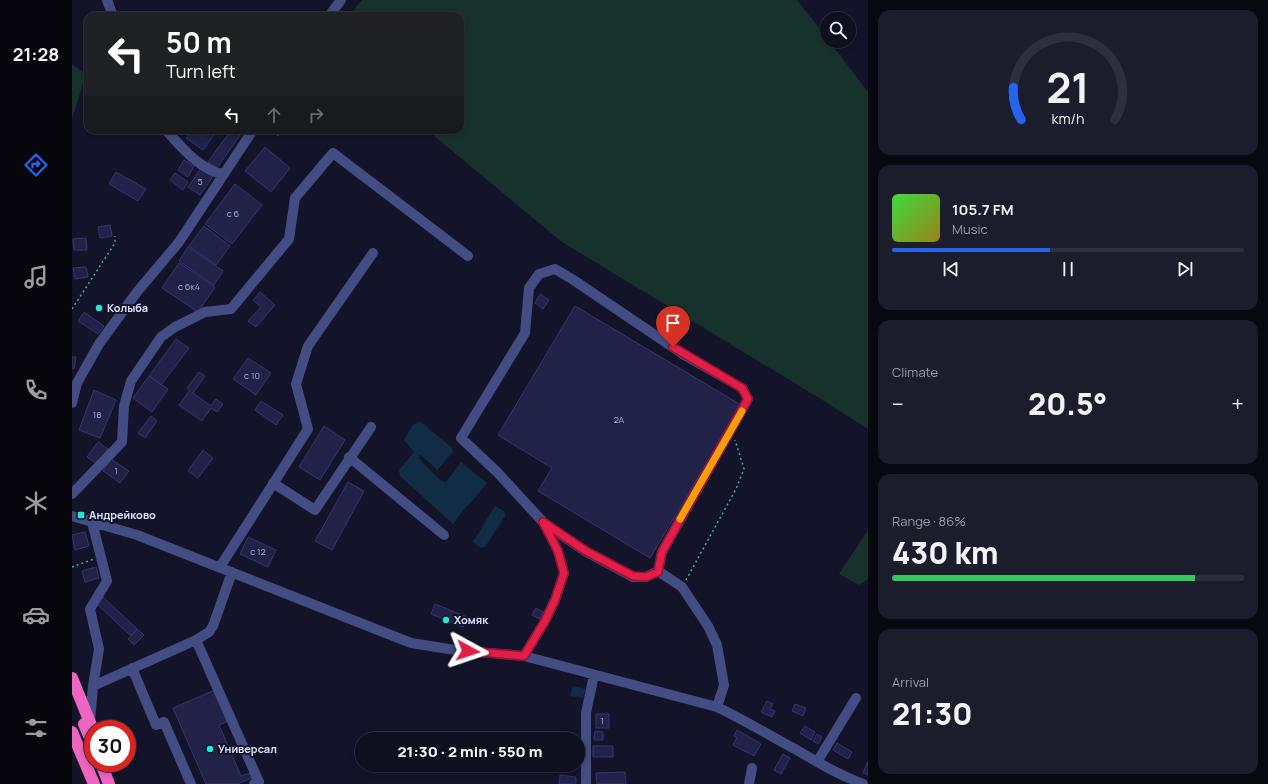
<!DOCTYPE html>
<html lang="en">
<head>
<meta charset="utf-8">
<style>
	:root { --surface:#0e0f1f; --page:#1c1d2c; --text:#f1f3f6; --muted:#9b9ca4; --line:#2e2f3d; --accent:#2563eb }
	body { margin:0; font-family:Manrope,sans-serif; background:var(--page); color:var(--text); height:100vh; display:flex; flex-direction:column; font-size:15px; white-space:nowrap }
	* { box-sizing:border-box; margin:0 }
	p { font-size:13px; color:var(--muted) }
	.icon { flex:none; width:22px; height:22px; fill:none; stroke:currentColor; stroke-width:2; stroke-linecap:round; stroke-linejoin:round }
	.map { position:relative; flex:1; overflow:hidden }
	.sheet { display:flex; flex-direction:column; gap:10px; padding:10px; background:#080811; width:400px }
	.sheet>* { flex:none }
	.banner { position:absolute; left:12px; top:12px; width:380px; height:122px; border-radius:12px; box-shadow:0 2px 6px #0003,0 0 0 1px var(--line); background:#202124; color:#fff; overflow:hidden }
	.tools { position:absolute; left:748px; top:12px; display:grid; gap:8px }
	.tools a { display:grid; place-items:center; width:36px; height:36px; border-radius:50%; background:var(--surface); box-shadow:0 2px 6px #0003,0 0 0 1px var(--line); font-size:20px }
	.speed { position:absolute; left:12px; top:720px; display:flex; gap:8px; font-size:20px; font-weight:700; text-align:center }
	.speed>* { display:grid; place-content:center; width:52px; height:52px; border-radius:50%; background:var(--surface); box-shadow:0 2px 6px #0003,0 0 0 1px var(--line); line-height:1 }
	.speed .limit { border:6px solid #d22; background:#fff; color:#111 }
	.pin { position:absolute; display:grid; place-items:center; width:34px; height:34px; color:#fff; margin:-41px -17px; border-radius:50% 50% 50% 0; rotate:-45deg; box-shadow:0 0 4px #0007 }
	.pin .icon { rotate:45deg }
	.me { position:absolute; width:44px; margin:-22px; rotate:95deg; stroke-linejoin:round; filter:drop-shadow(0 0 3px #0008) }
	.turn { display:flex; align-items:center; gap:14px; height:84px; padding:0 16px; font-size:18px }
	.turn .icon { width:52px; height:52px; stroke-width:2.5 }
	.turn b { display:block; font-size:28px; line-height:34px }
	.lanes { display:flex; align-items:center; height:38px; padding:0 16px; background:#0003; justify-content:center; gap:20px; direction:ltr }
	.lanes .off { opacity:.35 }
	.big { font-size:30px; font-weight:800; line-height:1.1 }
	.sheet .tile { flex:1; display:flex; flex-direction:column; justify-content:center; gap:6px; min-width:0; padding:0 14px; border-radius:12px; background:var(--page) }
	.sheet .dial { align-items:center; gap:0 }
	.dial svg { height:104px; overflow:visible; fill:none; stroke:var(--line); stroke-width:7; stroke-linecap:round; text-anchor:middle }
	.dial text { fill:var(--text); stroke:none }
	.song { display:flex; align-items:center; gap:12px }
	.cover { width:48px; height:48px; border-radius:6px; background:linear-gradient(135deg,hsl(120 70% 55%),hsl(50 70% 35%)) }
	.played { height:4px; border-radius:2px; background:linear-gradient(90deg,var(--accent) 45%,var(--line) 45%) }
	.keys { display:flex; justify-content:space-around; direction:ltr }
	.heat { display:flex; justify-content:space-between; align-items:center; font-size:22px; direction:ltr }
	.charge { height:6px; border-radius:3px; background:linear-gradient(90deg,#34c759 86%,var(--line) 0) }
	.trip { position:absolute; left:283px; top:732px; width:230px; height:40px; border-radius:20px; background:var(--surface); box-shadow:0 2px 6px #0003,0 0 0 1px var(--line); font-weight:800; line-height:40px; text-align:center }
	main { display:flex; flex:1; min-height:0 }
	.tab-bar { display:flex; flex-direction:column; width:72px; justify-content:space-around; align-items:center; background:#06060c; color:var(--muted) }
	.tab-bar .icon { width:28px; height:28px }
	.tab-bar .active { color:var(--accent) }
	.tab-bar b { font-size:18px; color:var(--text) }
	.map>svg:first-child { display:block }
	.green { fill:#17322c }
	.water { fill:#112d45 }
	.building { fill:#222148; stroke:#363672 }
	.lines { fill:none; stroke-linecap:round; stroke-linejoin:round }
	.path { stroke:#3db194; stroke-width:1.5; stroke-dasharray:2 3; stroke-linecap:butt }
	.minor { stroke:#434d83; stroke-width:10 }
	.highway { stroke:#f065c2; stroke-width:12 }
	.route-casing { stroke:#92132f; stroke-width:10 }
	.route { stroke:#e11d48; stroke-width:7 }
	.slow { stroke:#f59e0b; stroke-width:7 }
	.poi-dot { fill:#1de9d7; stroke:#131429; stroke-width:1.5 }
	.labels { text-anchor:middle; stroke-width:4; stroke-linejoin:round; paint-order:stroke }
	.number-label { font-size:9px; fill:#afb1cf }
	.poi-label { font-size:11px; font-weight:bold; fill:#dee1fc; stroke:#131429; text-anchor:start }
</style>
</head>
<body>
<main>
<nav class="tab-bar">
<b>21:28</b>
<svg class="icon active" aria-label="directions" viewBox="0 0 24 24"><path d="M12 3l9 9-9 9-9-9zM9 14v-3h6M13 9l2 2-2 2"/></svg>
<svg class="icon" aria-label="music" viewBox="0 0 24 24"><path d="M9 18V5l10-2v13"/><circle cx="6" cy="18" r="3"/><circle cx="16" cy="16" r="3"/></svg>
<svg class="icon" aria-label="phone" viewBox="0 0 24 24"><path d="M5 4h4l2 5-3 2q2 4 5 5l2-3 5 2v4C11 20 4 13 5 4z"/></svg>
<svg class="icon" aria-label="climate" viewBox="0 0 24 24"><path d="M12 3v18M4 7l16 10M4 17L20 7"/></svg>
<svg class="icon" aria-label="car" viewBox="0 0 24 24"><path d="M5 17H2v-5l4-1 3-4h7l3 4 3 1v5h-3M9 17h6M6 11h13"/><circle cx="7" cy="17" r="2"/><circle cx="17" cy="17" r="2"/></svg>
<svg class="icon" aria-label="filters" viewBox="0 0 24 24"><path d="M4 7h16M4 17h16"/><circle cx="9" cy="7" r="2"/><circle cx="15" cy="17" r="2"/></svg>
</nav>
<div class="map">
<svg width="796" height="784" viewBox="0 0 796 784">
	<rect width="100%" height="100%" fill="#131429"/>
	<!-- green -->
	<path class="green" d="M290,0h435l30,38v3h2l39,51v337l-52,-33 -254,-154 -135,-112h33v-114h-111z
		M0,65l14,9 -14,45z
		M796,530v49l-9,6 -20,-11z"/>
	<!-- water -->
	<path class="water" d="M348,421l32,27 1,4 -16,18 -17,-16 -2,4 22,22 6,2 15,-20 26,21 -13,16 -11,11 -10,14 -53,-48 -1,-6 15,-18 -10,-12 9,-15z
		M423,506l9,5 1,5 -20,31 -4,1 -8,-6z
		M501,686l12,3 -2,9 -13,-2z"/>
	<!-- building -->
	<path class="building" d="M120,130h26l-15,20 -17,-12z
		M159,130l9,5 -23,33 -9,-6z
		M199,130h12l-5,6z
		M193,147l25,21 -19,24 -26,-21z
		M112,160l10,6 -6,11 -10,-7z
		M129,168l12,8 -13,19 -12,-8z
		M44,172l30,17 -8,12 -29,-17z
		M103,173l13,9 -5,8 -13,-10z
		M163,184l27,21 -30,39 -27,-20z
		M38,225l2,11 -12,2 -2,-11z
		M132,226l26,20 -14,19 -27,-19z
		M14,238l1,12h-13l-1,-11z
		M116,247l35,24 -9,14 -35,-24z
		M107,263l36,24 -17,25 -36,-24z
		M14,267l2,10 -13,2 -2,-11z
		M188,292l15,13 -19,22 -8,-6 13,-14 -8,-7z
		M468,294l9,6 -6,9 -8,-6z
		M503,306l166,99 -91,153 -112,-67 14,-23 -54,-33z
		M12,312l20,14 -6,8 -20,-13z
		M104,339l13,9 -28,37 -12,-9z
		M0,357h4l-2,12h-2z
		M176,358l23,15 -15,22 -23,-16z
		M127,372l6,4 -12,17 18,13 5,-7 7,5 -6,8 -6,-4 -9,13 -23,-16 11,-15 -3,-2z
		M77,376l19,13 -16,23 -19,-14z
		M22,390l22,10 -16,38 -21,-8z
		M189,401l22,14 -7,10 -21,-15z
		M79,416l6,5 -12,17 -7,-5z
		M252,426l21,14 -25,40 -21,-13z
		M26,442l10,7 -11,15 -10,-7z
		M131,450l10,8 -15,20 -10,-7z
		M39,459l18,12 -9,12 -17,-12z
		M276,482l16,9 -32,59 -17,-9z
		M13,532l4,14 -14,4 -3,-15z
		M176,537l28,13 -8,17 -28,-13z
		M24,567l3,11 -14,4 -3,-11z
		M31,597l34,32 -6,7 -34,-32z
		M363,604l32,13 -4,10 -32,-13z
		M464,608l7,4 -3,7 -8,-4z
		M65,629l7,6 -10,10 -6,-6z
		M143,690l13,31 -9,4 22,51 9,-3 2,5 -15,6h-31l-33,-76z
		M695,701l6,3 -3,5 5,2 -3,6 -11,-5z
		M723,704l11,4 -3,8 -11,-5z
		M524,714h13v14h-13z
		M733,726l10,6 -4,8 -11,-7z
		M665,730l24,14 -7,12 -21,-11 4,-7 -3,-2z
		M523,731l8,1v8h-9z
		M745,734l5,3 -4,7 -5,-3z
		M765,743l15,9 -4,7 -15,-9z
		M521,746h20v11h-20z
		M711,754l7,4 -9,16 -7,-4z
		M796,761v14l-5,-2z
		M553,772l1,12h-29l-1,-11z
		M488,775l16,2v7h-17z"/>
	<g class="lines">
		<!-- path -->
		<path class="path" d="M0,309l43,-66v-7
			M0,567l22,-8
			M614,580l50,-91 8,-20 -9,-29"/>
		<!-- minor -->
		<path class="minor" d="M35,0l6,16
			M257,16l12,-16
			M94,130c14,16 36,42 58,44
			M0,403l5,-20 22,-39 38,-52 42,-50 74,-112
			M277,457l95,78
			M201,483l42,27 56,-83
			M0,494l50,-52 2,-36 7,-25 30,-44 14,-10 30,-15 26,-3 58,-70 6,-41 38,-45 135,103
			M0,516l65,19 274,108 44,7 69,6 193,51c27,13 52,28 78,42 22,13 44,26 68,35
			M472,523l41,28 48,26h13l12,-6
			M148,567l88,-138 -12,-45 12,-38 65,-93
			M124,640l63,142 -5,2
			M452,656l21,-35 10,-21 9,-27 -6,-22 -15,-29 -45,-49 -37,-35 64,-105 4,-45 10,-14 16,-5 17,10 114,77 56,32 6,11 -86,153 -4,19 24,16 26,39 9,19 7,40 -7,22
			M60,668l24,57 8,-3 27,62
			M21,686l103,-46 13,-8 4,-6 19,-54
			M18,722l3,-36 6,-37 -9,-40 17,-28 -15,-59
			M745,762l39,-64
			M514,784v-71l8,-38
			M677,784l3,-16"/>
		<!-- highway -->
		<path class="highway" d="M0,678l21,52
			M12,724l9,21
			M0,732l22,52
			M29,763l8,21"/>
	</g>
	<g class="lines">
		<defs>
			<path id="route" d="M396,651l56,5 21,-35 10,-21 9,-27 -6,-22 -15,-29 43,29 47,25 13,1 12,-5 4,-20 86,-153 -6,-11 -69,-41"/>
		</defs>
		<!-- route casing -->
		<use href="#route" class="route-casing"/>
		<!-- route -->
		<use href="#route" class="route"/>
		<!-- slow -->
		<path class="slow" d="M608,519l62,-108"/>
	</g>
	<!-- markers -->
	<g class="poi-dot">
		<circle cx="27" cy="308" r="4"/>
		<rect x="5" y="511" width="8" height="8" rx="2"/>
		<circle cx="374" cy="620" r="4"/>
		<circle cx="138" cy="749" r="4"/>
	</g>
	<g class="labels">
		<!-- number labels -->
		<g class="number-label">
			<text x="128" y="185">5</text>
			<text x="161" y="217">с 6</text>
			<text x="117" y="290">с 6к4</text>
			<text x="180" y="379">с 10</text>
			<text x="25" y="418">18</text>
			<text x="547" y="423">2А</text>
			<text x="44" y="474">1</text>
			<text x="186" y="555">с 12</text>
			<text x="530" y="724">1</text>
		</g>
		<!-- poi labels -->
		<g class="poi-label">
			<text x="35" y="312">Колыба</text>
			<text x="17" y="519">Андрейково</text>
			<text x="382" y="624">Хомяк</text>
			<text x="146" y="753">Универсал</text>
		</g>
	</g>
</svg>
<div class="tools">
<a><svg class="icon" aria-label="search" viewBox="0 0 24 24"><circle cx="10" cy="10" r="6"/><path d="M15 15l6 6"/></svg></a>
</div>
<div class="speed"><div class="limit">30</div></div>
<div class="pin" style="left:601px;top:347px;background:#d93025"><svg class="icon" aria-label="arrive" viewBox="0 0 24 24"><path d="M6 21V4h12l-3 4 3 4H6"/></svg></div>
<svg class="me" style="left:396px;top:651px" viewBox="-20 -20 40 40"><path d="M0-17L14 15 0 8-14 15z" fill="#e11d48" stroke="#fff" stroke-width="4"/></svg>
<div class="trip">21:30 · 2 min · 550 m</div>
<div class="banner">
<div class="turn"><svg class="icon" aria-label="left" viewBox="0 0 24 24"><path d="M17 20v-9H6M10 6l-5 5 5 5"/></svg><div><b>50 m</b>Turn left</div></div>
<div class="lanes"><svg class="icon" aria-label="left" viewBox="0 0 24 24"><path d="M17 20v-9H6M10 6l-5 5 5 5"/></svg><svg class="icon off" aria-label="ahead" viewBox="0 0 24 24"><path d="M12 20V5M6 11l6-6 6 6"/></svg><svg class="icon off" aria-label="right" viewBox="0 0 24 24"><path d="M7 20v-9h11M14 6l5 5-5 5"/></svg></div>
</div>
</div>
<section class="sheet">
<div class="tile dial"><svg viewBox="0 0 100 80">
<path d="M14 69A42 42 0 1 1 86 69"/>
<path d="M14 69A42 42 0 0 1 8 44" stroke="#2563eb"/>
<text x="50" y="56" font-size="32" font-weight="700">21</text>
<text x="50" y="72" font-size="11">km/h</text>
</svg></div>
<div class="tile">
<div class="song"><i class="cover"></i><div><b>105.7 FM</b><p>Music</p></div></div>
<div class="played"></div>
<div class="keys"><svg class="icon" aria-label="previous" viewBox="0 0 24 24"><path d="M18 5L8 12l10 7zM5 5v14"/></svg><svg class="icon" aria-label="pause" viewBox="0 0 24 24"><path d="M8 5v14M16 5v14"/></svg><svg class="icon" aria-label="next" viewBox="0 0 24 24"><path d="M6 5l10 7-10 7zM19 5v14"/></svg></div>
</div>
<div class="tile"><p>Climate</p>
<div class="heat"><a>−</a><b class="big">20.5°</b><a>+</a></div>
</div>
<div class="tile"><p>Range · 86%</p><b class="big">430 km</b><div class="charge"></div></div>
<div class="tile"><p>Arrival</p><b class="big">21:30</b></div>
</section>
</main>
</body>
</html>
